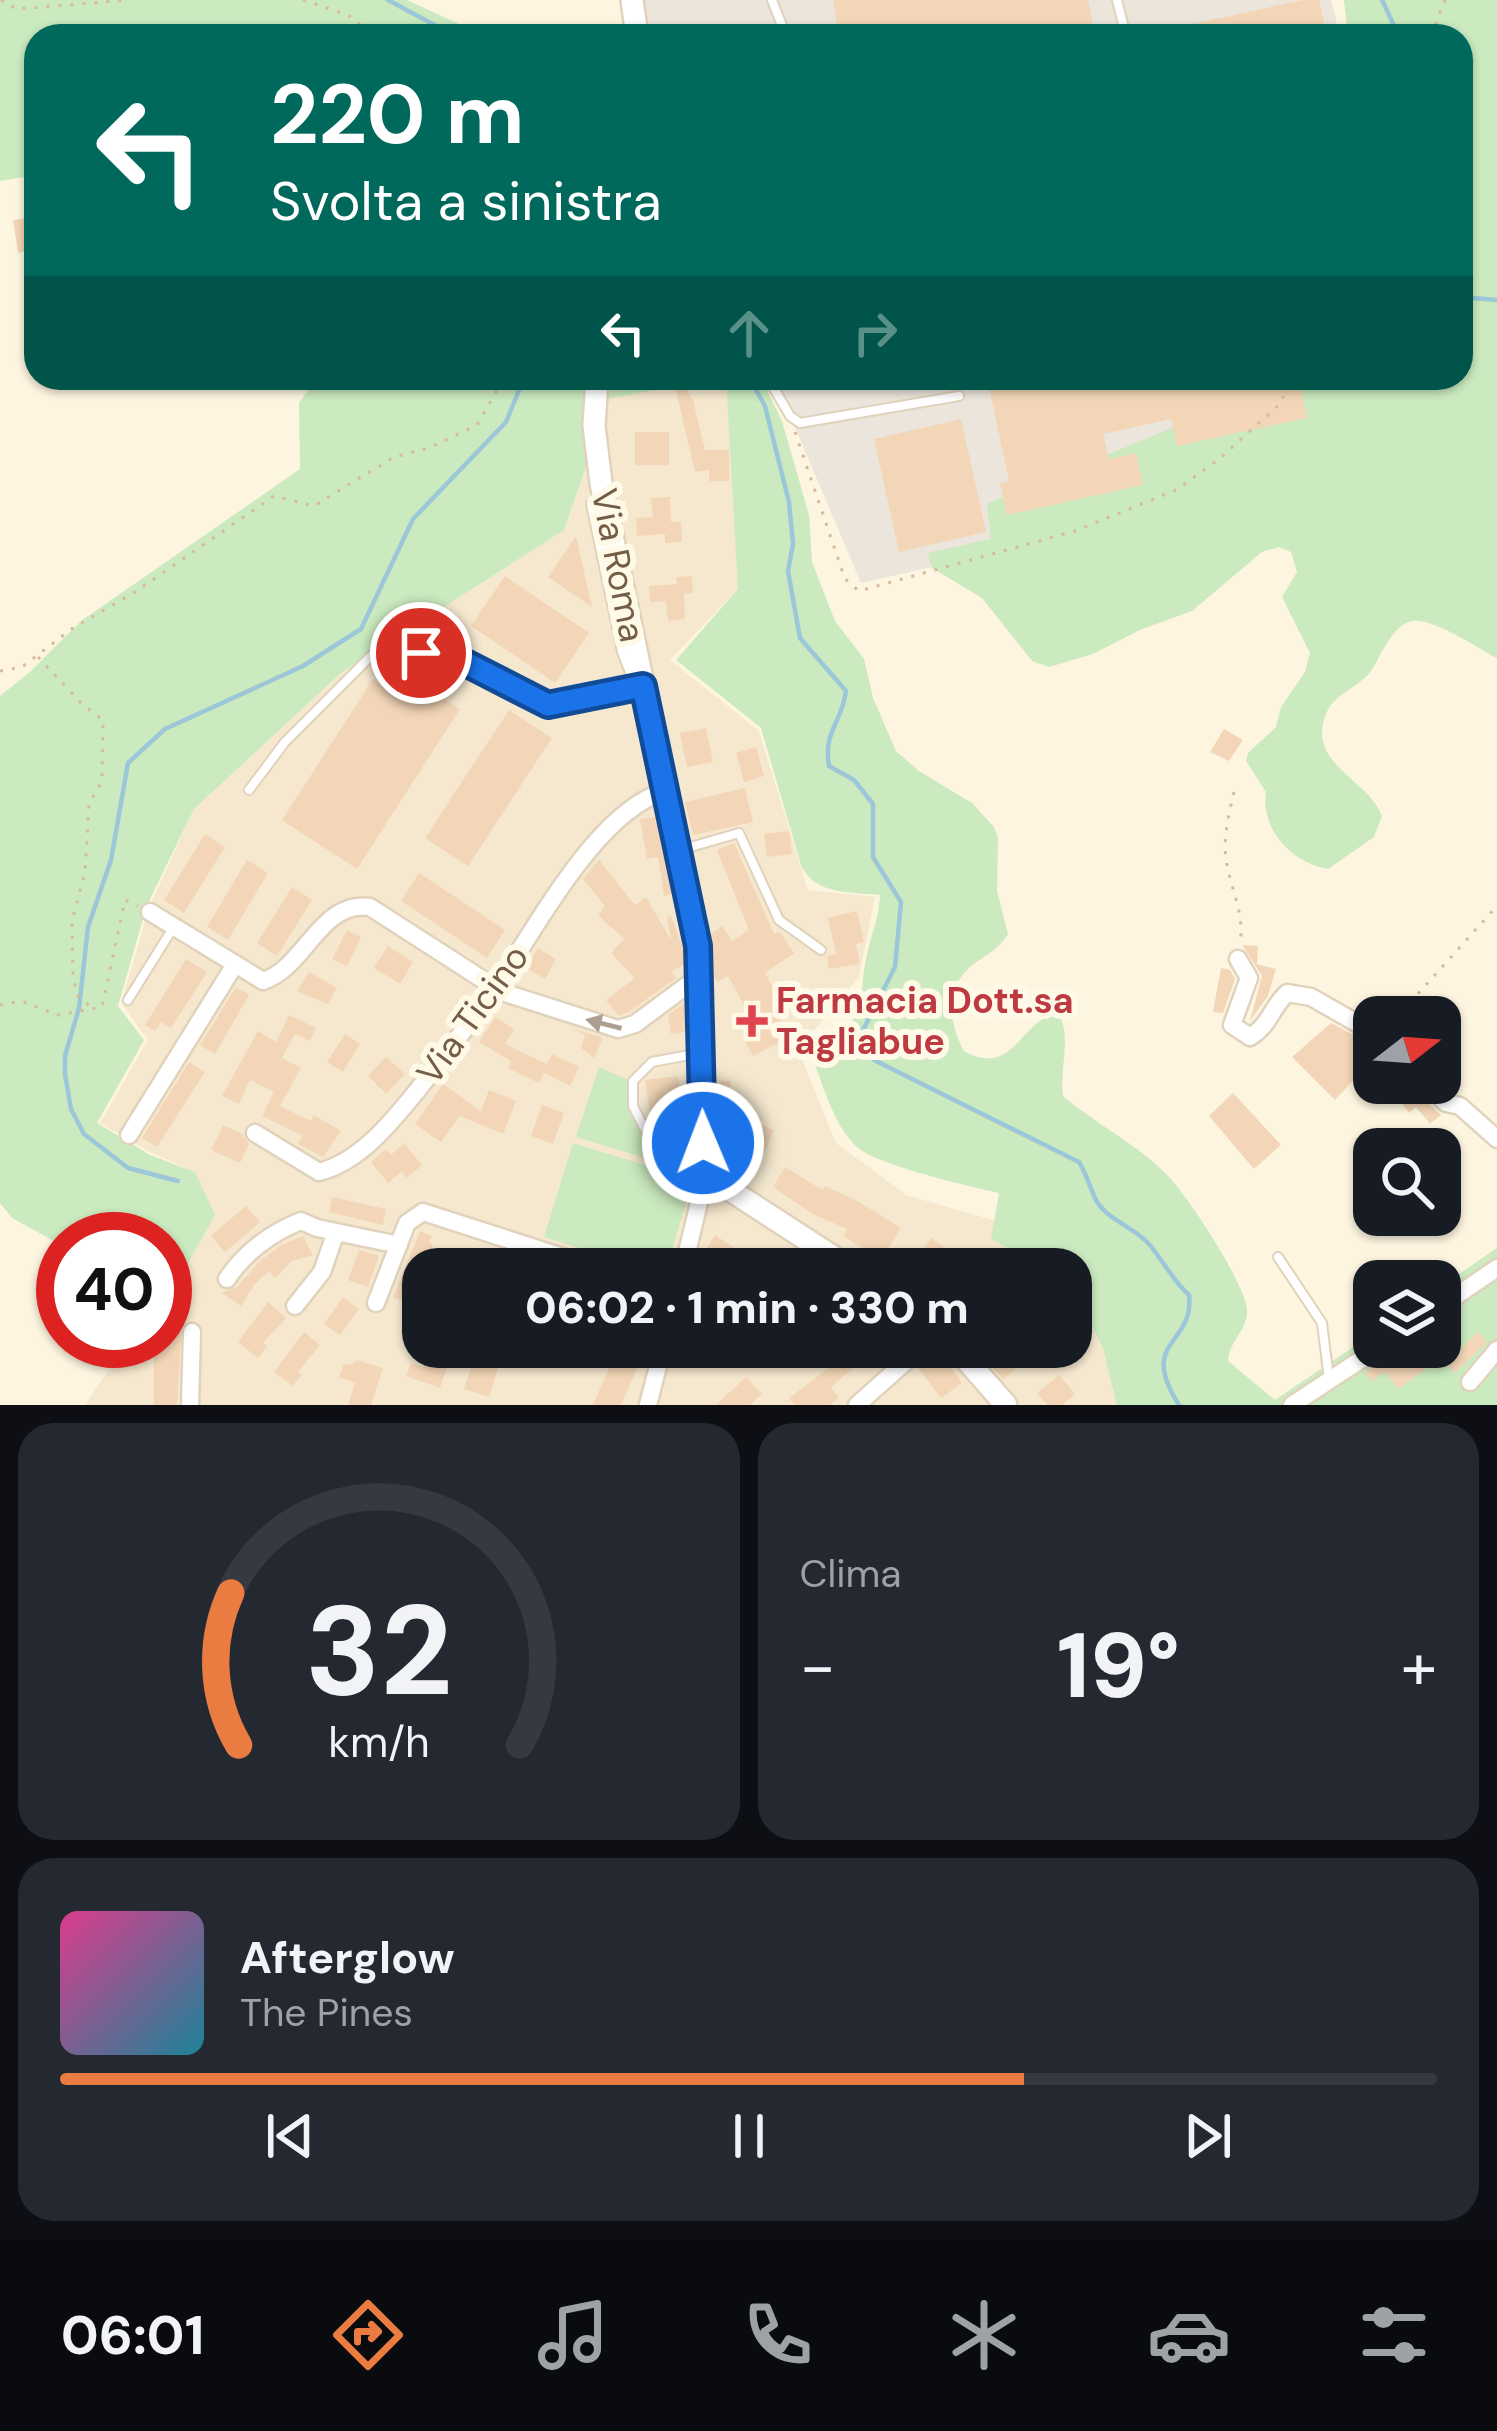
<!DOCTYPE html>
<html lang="it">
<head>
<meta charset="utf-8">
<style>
	:root { --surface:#171b24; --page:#242831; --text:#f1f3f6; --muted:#9ea1a6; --line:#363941; --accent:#eb7c41 }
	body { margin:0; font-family:"DM Sans",sans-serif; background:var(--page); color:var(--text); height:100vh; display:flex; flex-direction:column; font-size:45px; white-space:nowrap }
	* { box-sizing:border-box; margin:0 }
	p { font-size:39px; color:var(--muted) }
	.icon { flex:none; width:66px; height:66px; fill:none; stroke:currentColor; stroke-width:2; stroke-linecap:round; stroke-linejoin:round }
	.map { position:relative; height:1405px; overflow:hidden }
	.details { display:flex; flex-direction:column; gap:18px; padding:18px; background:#0d0f14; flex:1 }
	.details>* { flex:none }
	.banner { position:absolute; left:24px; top:24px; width:1449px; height:366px; border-radius:36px; box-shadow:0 3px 9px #0004; background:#00695c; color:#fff; overflow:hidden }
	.needle { width:78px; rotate:73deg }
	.buttons { position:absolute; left:1353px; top:996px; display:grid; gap:24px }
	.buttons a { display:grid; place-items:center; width:108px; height:108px; border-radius:24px; background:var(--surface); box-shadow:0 3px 9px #0004; font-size:60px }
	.speed { position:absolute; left:36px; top:1212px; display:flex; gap:24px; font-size:60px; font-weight:700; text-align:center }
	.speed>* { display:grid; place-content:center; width:156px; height:156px; border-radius:50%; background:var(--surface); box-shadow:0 3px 9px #0004; line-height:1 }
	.speed .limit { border:18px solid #d22; background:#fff; color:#111 }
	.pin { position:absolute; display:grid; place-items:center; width:102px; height:102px; color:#fff; margin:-51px; border:6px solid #fff; border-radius:50%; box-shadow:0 3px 12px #0007 }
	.me { position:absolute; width:132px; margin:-66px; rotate:359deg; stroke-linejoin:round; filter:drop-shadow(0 0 9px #0008) }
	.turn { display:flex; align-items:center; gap:42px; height:252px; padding:0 48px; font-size:54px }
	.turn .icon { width:156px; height:156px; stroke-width:2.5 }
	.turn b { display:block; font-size:84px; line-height:102px }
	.lanes { display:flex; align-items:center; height:114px; padding:0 48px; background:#0003; justify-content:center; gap:60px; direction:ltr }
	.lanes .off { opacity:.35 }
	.big { font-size:90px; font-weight:800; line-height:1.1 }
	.details .card { flex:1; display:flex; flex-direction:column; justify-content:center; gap:18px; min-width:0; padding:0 42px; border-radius:36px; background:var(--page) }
	.details .dial { align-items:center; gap:0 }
	.dial svg { height:312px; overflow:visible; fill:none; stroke:var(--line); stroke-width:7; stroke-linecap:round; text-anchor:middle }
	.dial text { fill:var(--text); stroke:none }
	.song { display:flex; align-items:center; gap:36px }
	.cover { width:144px; height:144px; border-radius:18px; background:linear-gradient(135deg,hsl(330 70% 55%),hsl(190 70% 35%)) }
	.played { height:12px; border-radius:6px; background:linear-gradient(90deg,var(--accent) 70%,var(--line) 70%) }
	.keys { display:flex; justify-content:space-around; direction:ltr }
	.heat { display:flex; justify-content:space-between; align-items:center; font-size:66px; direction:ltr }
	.details .tiles { flex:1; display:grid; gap:18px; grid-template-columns:1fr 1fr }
	.card:last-child { grid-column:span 2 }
	.trip { position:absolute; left:402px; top:1248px; width:690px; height:120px; border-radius:36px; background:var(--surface); box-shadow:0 3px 9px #0004; font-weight:800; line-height:120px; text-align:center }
	.dock { display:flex; height:192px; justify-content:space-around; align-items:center; background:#090b0e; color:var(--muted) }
	.dock .icon { width:84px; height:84px }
	.dock .current { color:var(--accent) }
	.dock b { font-size:54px; color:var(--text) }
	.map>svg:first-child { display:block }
	.residential { fill:#f5e8cf; fill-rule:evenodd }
	.industrial { fill:#ebe5dc }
	.green { fill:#cbeabf }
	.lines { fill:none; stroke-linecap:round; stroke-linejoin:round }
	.stream { stroke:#9bc7d9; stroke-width:4.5 }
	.building { fill:#f3d6b7 }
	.service-casing { stroke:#e1d2bc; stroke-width:12 }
	.minor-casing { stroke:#e1d2bc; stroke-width:21 }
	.tertiary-casing { stroke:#e1d2bc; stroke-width:26 }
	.path { stroke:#d7ba9b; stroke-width:3; stroke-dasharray:3 9; stroke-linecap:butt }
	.service { stroke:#fff; stroke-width:8 }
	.minor { stroke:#fff; stroke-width:16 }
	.tertiary { stroke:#fff; stroke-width:21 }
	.oneway { fill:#ac9e91 }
	.route-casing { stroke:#114b97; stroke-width:30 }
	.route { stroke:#1a73e8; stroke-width:21 }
	.health-dot { fill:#e0444e; stroke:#fff9e7; stroke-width:4.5 }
	.labels { text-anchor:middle; stroke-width:12; stroke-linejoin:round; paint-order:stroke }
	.street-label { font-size:36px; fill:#745d47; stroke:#fff9e7 }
	.health-label { font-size:36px; font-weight:bold; fill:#be3a42; stroke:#fff9e7; text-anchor:start }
</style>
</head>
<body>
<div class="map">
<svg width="1497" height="1405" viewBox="0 0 1497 1405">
	<rect width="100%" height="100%" fill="#fdf5e0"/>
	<!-- residential -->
	<path class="residential" d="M726,378l13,210 -69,72 89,71 49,159 67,7 -16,80 -61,72 38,94 70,52 122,35 64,54 64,121h-1071l43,-64h37v-54l23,-24 7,-91 -45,-20 -50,-29 48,-83 -27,-37 29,-98 44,-96 147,-136 223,-143 46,-132zM423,1269h648v78h-648z"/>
	<!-- industrial -->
	<path class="industrial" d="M642,0h689l9,36h-688z
		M774,378h555l-168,137 -300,68z"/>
	<!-- green -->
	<path class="green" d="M0,0h407l78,36h-449v139l-36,6z
		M1344,0h153v658c-19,-10 -65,-41 -85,-37 -20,4 -31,35 -41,50 -11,15 -32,21 -42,37 -5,8 -7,17 -7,27 3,35 48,49 60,81l-8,21 -46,32c-35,-6 -68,-39 -62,-77l-20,-31 2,-8 28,-26 5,-20 24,-35 5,-19 -28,-56 15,-25 -6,-20 -12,-5 -17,5 -70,59 -52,19 -47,24 -44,13 -17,-6 -50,-63 -50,-30 -4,-15 63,-14 -4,-35 268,-110 13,-16h193v-342h-113z
		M317,378h408l-115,20 -46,132 -223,143 -147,136 -47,96 -29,101 26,34 -47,83 53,32 45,17 20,43 -27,48 -23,24v-48h-102v7l-51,-28 -12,-15v-507l31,-25 50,-50 219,-152 -1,-66z
		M726,378h35l21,43 27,94 3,47 23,59 29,38 9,39 23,53 23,20 53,32 22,24 4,11 -1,53 11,43c-9,16 -25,22 -38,33 -25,22 -21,58 -6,84 51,29 58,-36 95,-37 13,25 0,54 4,82 33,28 74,48 104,79 21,21 78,108 80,135 1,20 -18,31 -19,51l47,39 99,-67v14h66v-60l57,-39v157h-380l-14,-57 -32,-65v-14c-19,0 -63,-20 -80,-30l8,-46c-30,-7 -120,-27 -142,-46 -22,-19 -35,-64 -45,-91 67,-48 40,-47 58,-114 5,-17 9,-29 10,-47 -29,-3 -66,0 -79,-30l-40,-137 -85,-68 62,-71z
		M599,1067l29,13 1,28 15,28 42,9 4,27 -114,-35z
		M573,1143l120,37 -27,89h-20l-102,-32z"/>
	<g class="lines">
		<!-- stream -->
		<path class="stream" d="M388,0l67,36
			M1382,0l17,36
			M1461,297l36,3
			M749,378l16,28 24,96 4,42 -5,27 12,67 46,53c-4,32 -23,40 -17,75l25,14 19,24v53l28,45 -6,65 -38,75 15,8 2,10 205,102c8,13 10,23 16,36 10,21 37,28 52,44 16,17 24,37 42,53 6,51 -52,44 -10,110
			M178,1181l-50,-13 -44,-34 -13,-25 -6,-35v-18l14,-48 9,-81 23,-67 17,-97 37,-34 138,-63 58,-37 52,-110 93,-97 18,-44"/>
	</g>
	<!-- building -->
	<path class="building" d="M833,0h255l7,36h-256z
		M1303,0h16l8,36h-167l-1,-5z
		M34,217l2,32 -18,4 -5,-33z
		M673,378h5l15,22 12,50h24v31h-20v-11l-14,2z
		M987,378h311l9,40 -130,28 -6,-27 -68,15 6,25 27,-6 7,32 -136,30 -7,-32 9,-2z
		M961,419l25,113 -87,20 -25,-113z
		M635,432h34v33h-34z
		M670,497l1,25h10l1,20 -17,1v-9l-28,2 -1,-18 17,-1 -2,-19z
		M576,536l16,71 -44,-30z
		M505,576l84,57 -34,50 -84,-57z
		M692,576l1,17 -9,1 1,25 -17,2 -2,-20 -16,1 -1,-16 28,-2 -1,-7z
		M373,679l39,26 12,-19 36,23 -103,160 -75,-49z
		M509,710l43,28 -84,128 -43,-28z
		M706,728l7,34 -26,5 -7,-34z
		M1224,729l19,11 -14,21 -19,-9z
		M756,747l8,29 -20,6 -8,-29z
		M745,788l8,34 -60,13 -8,-33z
		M656,817l16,77 -8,2 -6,-39 -11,2 -7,-40z
		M789,831l3,23 -25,3 -3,-23z
		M205,834l20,13 -41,66 -20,-13z
		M734,843l40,91 6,-2 14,21 -29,20 23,43 -9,5 9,17 -35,18 -9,-17 14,-7 -30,-56 -11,6 -3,-5 -3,-43 11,-8 10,15 17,-11 -32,-80z
		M247,860l21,13 -40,67 -21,-13z
		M599,860l36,45 11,-8 25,43 -4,-23 4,-1 12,32 1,17 -13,6 5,7 -47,34 -10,4 -13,-16 29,-22 -24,-25 13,-14 -26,-24 7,-9 -22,-27z
		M419,873l86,57 -18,28 -86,-57z
		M292,887l20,13 -35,56 -20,-13z
		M857,911l7,31 -8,2 4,20 -31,5 -2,-13 9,-2 -8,-36z
		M347,930l14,7 -14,29 -15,-7z
		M1242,945l16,1 -1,18 19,5 -8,27 -18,25 12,-45z
		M388,946l25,16 -13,22 -26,-16z
		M538,948l18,11 -11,20 -18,-11z
		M186,959l21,13 -36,56 -10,-6 -6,9 -10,-6z
		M1221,968l9,2 5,9 -12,34 -10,-1z
		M309,972l28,16 -9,16 -31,-13z
		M236,987l13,8 -34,59 -15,-9z
		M685,1003l1,29 -15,2 -3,-19z
		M289,1015l27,13 -6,13 -15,-7 -13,24 19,10 -21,38 31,15 3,-6 27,16 -18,26 -25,-13 5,-8 -41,-20 12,-24 -24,-12 -11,24 -17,-8 36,-65 18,11z
		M495,1017l19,12 -9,15 42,20 5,-10 27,13 -9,19 -26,-13 -5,10 -31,-15 3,-7 -32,-19z
		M1331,1023l43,23v12l-39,42 -43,-43z
		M571,1028l32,10 -9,20 -13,-10 4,-13z
		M345,1034l15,10 -17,28 -16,-10z
		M386,1057l19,17 -19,20 -18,-18z
		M189,1062l16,10 -48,75 -15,-9z
		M678,1076l6,45h-12v5l-20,-2 -7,-44z
		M730,1081v31l-11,1 -1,-31z
		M1386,1083h28l3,9 24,23 -11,9 -14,-17 -7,6z
		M443,1084l38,27 8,-21 27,11 -13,33 -43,-18 -19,26 -26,-18z
		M1233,1093l48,52 -27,24 -45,-53z
		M542,1105l22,8 -11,31 -22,-8z
		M758,1124l16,6 -9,22 -16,-6z
		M223,1125l19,9 7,10 -9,19 -29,-13z
		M404,1143l18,22 -15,13 -5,-7 -14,12 -17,-21 15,-13 5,6z
		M785,1167l38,23 2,-4 31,14 45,28 -20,32 -38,-24 4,-7 -34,-15 -40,-27z
		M332,1197l54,12 -3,16 -54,-13z
		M246,1206l14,16 -35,30 -14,-16z
		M420,1231l12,5 -3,7 4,1 -20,57 -20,-3z
		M715,1235l24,16 -12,18h-12l-15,-10z
		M303,1236l10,19 -21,6 -17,17 -6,-7 -15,14 -13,21 -19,-13 15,-6 22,-25 22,-17z
		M931,1238l30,20 -7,11h-44z
		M772,1248l26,21h-42z
		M359,1250l20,6 -11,31 -20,-7z
		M343,1297l16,12 -19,26 -16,-11z
		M268,1302l18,16 -23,25 4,3 -9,12 -20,-16z
		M165,1320l17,1 -5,84h-23v-64h11z
		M304,1332l16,13 -22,27 4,2 -9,12 -19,-14z
		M1477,1332l10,10 -32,31 -17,-18 14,-15 9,9z
		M429,1347h19l-3,8 5,2 -10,31 -34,-12 5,-13 12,4z
		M477,1347h28l-16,50 -25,-8z
		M560,1347h26l-5,20 -25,-6z
		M618,1347l25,8 -22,50h-28z
		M975,1347h23l18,22 -13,10z
		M1393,1347l8,10 11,-9 7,8 10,-8 9,12 -40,29 -13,-17 -13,9 -7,-9 22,-14z
		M850,1352l9,11 -28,24 8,11 -9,7h-36l-5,-7z
		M940,1353l22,30 -21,15 -22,-29z
		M357,1360l26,8 -12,37h-23l7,-22 -16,-6 5,-13 6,1z
		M1059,1375l16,19 -13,11h-15l-10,-12z
		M746,1377l16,17 -12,11h-34z"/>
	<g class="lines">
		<defs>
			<path id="service" d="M772,0l14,36
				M1117,0l9,36
				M768,378l22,38 10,7 159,-27
				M603,496l-12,8 31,148 11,28
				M249,790l36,-48 96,-96 80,14 87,45 94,-19
				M680,850l59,-17 40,87 42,30
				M128,1000l45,-72
				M699,1142l-53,-11 -13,-25v-25l19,-19 48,-9
				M1278,1257l44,66 7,56"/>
			<path id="minor" d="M150,912l113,69c42,-13 57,-81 107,-74l132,85 116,37 17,-5 66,-49
				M1238,959l11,19 -17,47 18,12c20,-12 21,-29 37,-44l24,4 63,36
				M1426,1083l20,20 14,3 37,33
				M255,1133l64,39c40,-10 71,-48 97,-80 27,-34 53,-68 78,-103 40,-56 102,-179 172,-198
				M129,1135l105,-169
				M683,1269l20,-83 12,-10
				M227,1279c17,-26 45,-47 74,-58l16,7 82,17
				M376,1303l31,-80 16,-11 177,57
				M295,1306l27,-34 14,-40
				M1440,1307l57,-39
				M1470,1382l27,-32
				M190,1405l2,-73
				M648,1405l15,-58
				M857,1405l65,-58
				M1292,1405l88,-58"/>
			<path id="tertiary" d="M632,0l5,36
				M597,378l-3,48 7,57 97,463 7,210 19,30 128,83
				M955,1347l51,58"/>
		</defs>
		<!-- service casing -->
		<use href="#service" class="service-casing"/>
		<!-- minor casing -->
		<use href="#minor" class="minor-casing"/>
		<!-- tertiary casing -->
		<use href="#tertiary" class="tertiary-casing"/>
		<!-- path -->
		<path class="path" d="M1,0l15,9 112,-9
			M303,0l45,15 26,21
			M1431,36l14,-36
			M795,432l50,147 14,12 216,-60 101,-41 42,-30 63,-57 9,-25
			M38,657l43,46 22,17 -1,62 -13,21 -4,70 -13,47 1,57 5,19 15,13
			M0,671l22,-4 51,-39 62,-36 139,-96 40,10 80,-49 35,-9 48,-23 27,-47
			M1234,792c-5,22 -11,44 -8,67 4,29 19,54 14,84
			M0,1005l21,-4 37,14 44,-8 23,-107 13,6
			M1415,1017l1,-21 81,-90"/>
		<!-- service -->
		<use href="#service" class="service"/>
		<!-- minor -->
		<use href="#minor" class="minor"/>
		<!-- tertiary -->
		<use href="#tertiary" class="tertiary"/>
	</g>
	<!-- one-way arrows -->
	<defs><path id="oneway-solid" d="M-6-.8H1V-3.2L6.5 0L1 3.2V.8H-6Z" transform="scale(3)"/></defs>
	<use class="oneway" href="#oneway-solid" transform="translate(604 1024) rotate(-166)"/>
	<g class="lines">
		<defs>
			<path id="route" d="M421,653l39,7 88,45 95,-19 55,260 5,197"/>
		</defs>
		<!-- route casing -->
		<use href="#route" class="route-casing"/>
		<!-- route -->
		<use href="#route" class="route"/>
	</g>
	<!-- markers -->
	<path class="health-dot" d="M746 1003h12v12h12v12h-12v12h-12v-12h-12v-12h12z"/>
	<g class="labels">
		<!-- street labels -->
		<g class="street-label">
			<text transform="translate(619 565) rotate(79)" y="13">Via Roma</text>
			<text transform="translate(472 1014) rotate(-54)" y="13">Via Ticino</text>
		</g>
		<!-- health labels -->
		<g class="health-label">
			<text x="776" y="1013">Farmacia Dott.sa<tspan x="776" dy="41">Tagliabue</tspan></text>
		</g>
	</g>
</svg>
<div class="buttons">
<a><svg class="needle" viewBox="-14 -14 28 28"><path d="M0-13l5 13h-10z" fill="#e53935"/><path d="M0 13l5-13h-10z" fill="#9ea1a6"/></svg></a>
<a><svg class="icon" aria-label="search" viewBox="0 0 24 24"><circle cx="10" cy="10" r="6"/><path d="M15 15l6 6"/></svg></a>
<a><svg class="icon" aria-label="layers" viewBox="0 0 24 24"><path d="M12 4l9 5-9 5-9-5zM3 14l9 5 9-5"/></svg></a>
</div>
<div class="speed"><div class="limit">40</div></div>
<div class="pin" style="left:421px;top:653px;background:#d93025"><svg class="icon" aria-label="arrive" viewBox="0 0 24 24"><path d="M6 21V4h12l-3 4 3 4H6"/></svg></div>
<svg class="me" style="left:703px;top:1143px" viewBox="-20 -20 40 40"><circle r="17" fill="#1a73e8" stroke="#fff" stroke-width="3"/><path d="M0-11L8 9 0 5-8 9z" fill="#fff"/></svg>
<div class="trip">06:02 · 1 min · 330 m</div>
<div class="banner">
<div class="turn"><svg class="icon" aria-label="left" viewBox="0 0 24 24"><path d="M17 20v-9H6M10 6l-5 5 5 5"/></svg><div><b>220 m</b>Svolta a sinistra</div></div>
<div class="lanes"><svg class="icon" aria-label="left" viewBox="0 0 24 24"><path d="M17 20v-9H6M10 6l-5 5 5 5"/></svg><svg class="icon off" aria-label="ahead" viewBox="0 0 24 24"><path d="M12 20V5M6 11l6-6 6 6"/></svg><svg class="icon off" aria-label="right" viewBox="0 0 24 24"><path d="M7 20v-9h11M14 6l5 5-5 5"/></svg></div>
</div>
</div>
<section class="details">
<div class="tiles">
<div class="card dial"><svg viewBox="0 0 100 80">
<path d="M14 69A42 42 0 1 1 86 69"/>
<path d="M14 69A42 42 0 0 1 12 30" stroke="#eb7c41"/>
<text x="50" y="56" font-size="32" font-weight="700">32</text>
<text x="50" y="72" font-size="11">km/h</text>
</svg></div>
<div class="card"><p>Clima</p>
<div class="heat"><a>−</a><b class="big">19°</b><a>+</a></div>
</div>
<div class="card">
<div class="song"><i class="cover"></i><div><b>Afterglow</b><p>The Pines</p></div></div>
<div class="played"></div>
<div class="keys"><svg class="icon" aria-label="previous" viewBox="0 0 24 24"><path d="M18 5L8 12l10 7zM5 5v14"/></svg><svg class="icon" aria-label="pause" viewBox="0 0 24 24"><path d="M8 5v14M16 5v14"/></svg><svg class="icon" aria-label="next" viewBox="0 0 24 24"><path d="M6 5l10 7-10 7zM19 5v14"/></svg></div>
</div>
</div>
</section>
<nav class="dock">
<b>06:01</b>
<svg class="icon current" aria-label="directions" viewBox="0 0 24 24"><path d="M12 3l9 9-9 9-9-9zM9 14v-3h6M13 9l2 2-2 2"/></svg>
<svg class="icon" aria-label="music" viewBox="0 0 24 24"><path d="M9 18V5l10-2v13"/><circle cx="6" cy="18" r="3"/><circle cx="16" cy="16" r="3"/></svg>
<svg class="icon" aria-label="phone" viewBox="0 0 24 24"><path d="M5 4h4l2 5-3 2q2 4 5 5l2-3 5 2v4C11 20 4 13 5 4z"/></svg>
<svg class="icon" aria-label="climate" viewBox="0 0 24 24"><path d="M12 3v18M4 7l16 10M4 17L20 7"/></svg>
<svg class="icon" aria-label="car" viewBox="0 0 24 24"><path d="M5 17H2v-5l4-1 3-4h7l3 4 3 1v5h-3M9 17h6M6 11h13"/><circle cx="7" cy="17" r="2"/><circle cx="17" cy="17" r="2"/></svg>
<svg class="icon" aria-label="filters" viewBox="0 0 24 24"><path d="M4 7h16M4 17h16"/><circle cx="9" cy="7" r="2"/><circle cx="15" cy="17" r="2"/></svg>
</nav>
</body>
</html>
